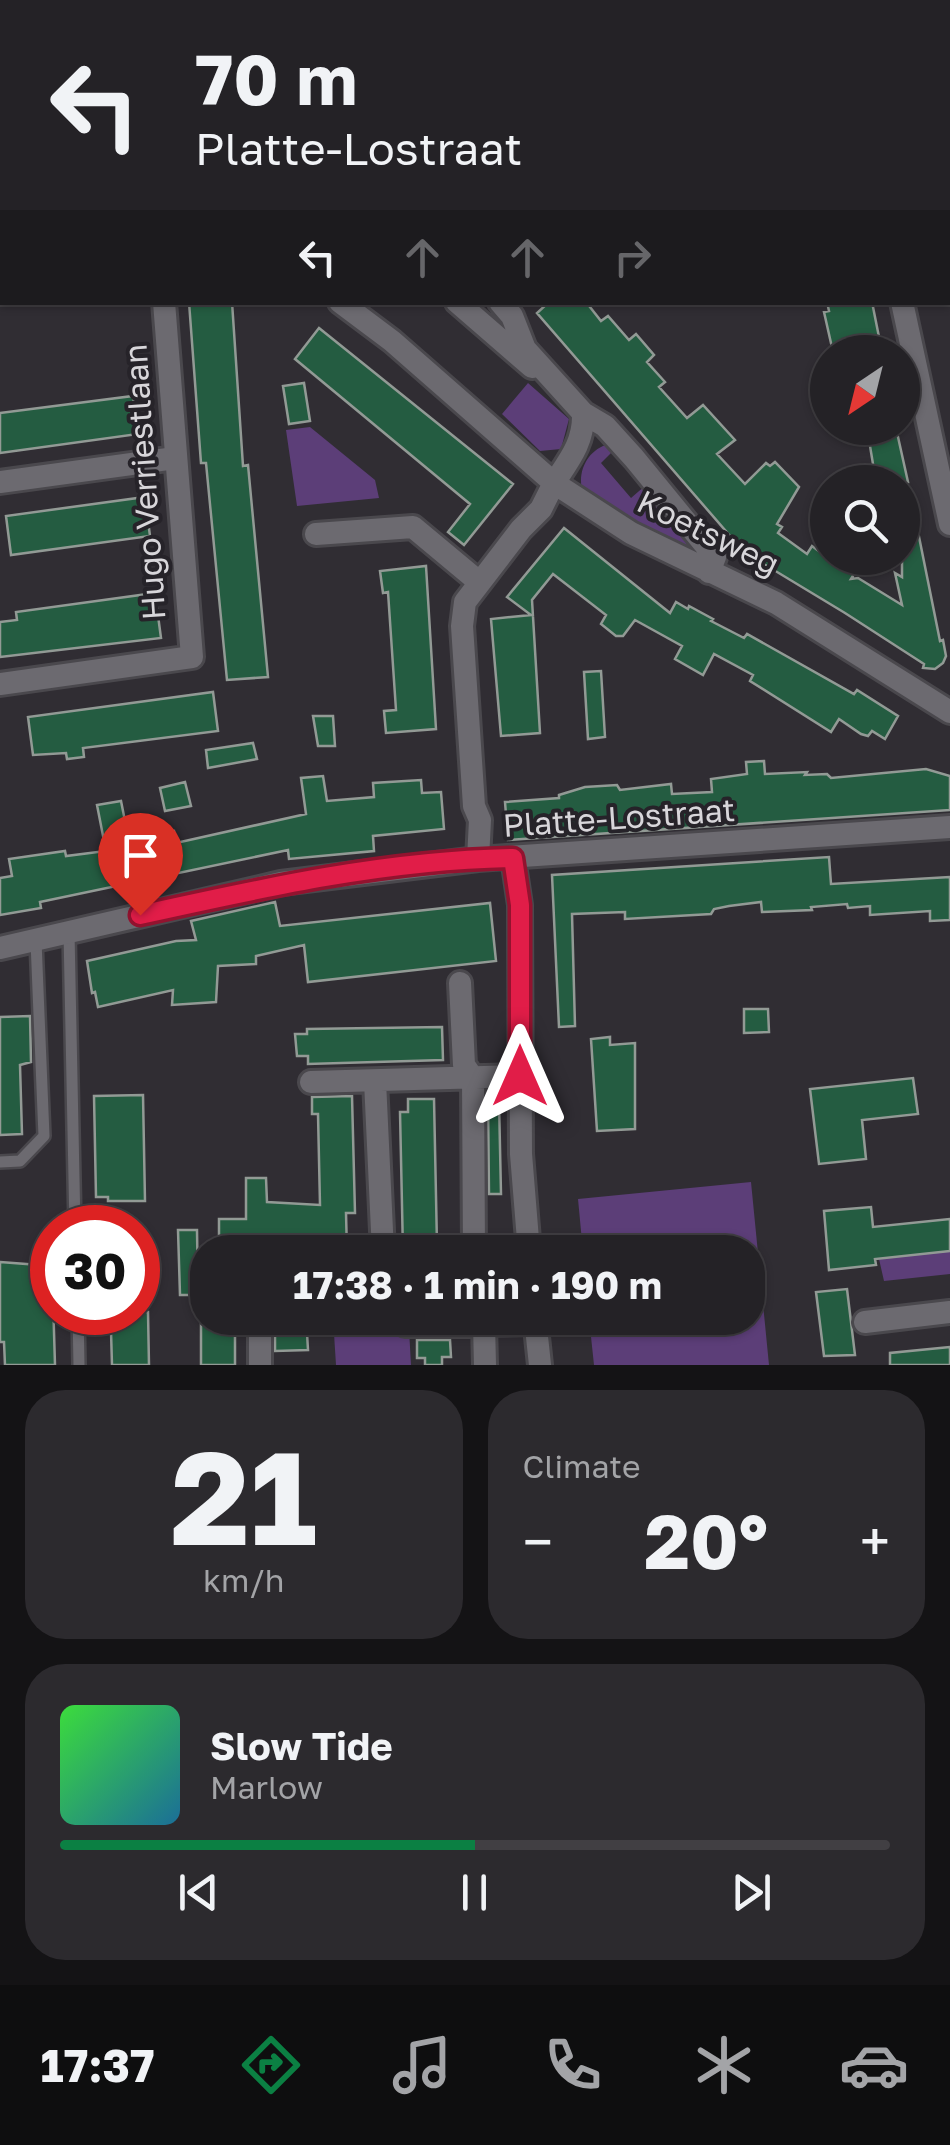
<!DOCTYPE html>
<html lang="en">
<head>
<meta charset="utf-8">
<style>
	:root { --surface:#242226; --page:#2c2a2e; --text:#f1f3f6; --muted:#a3a4a7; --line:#413f43; --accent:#0b8043 }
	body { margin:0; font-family:"Golos Text",sans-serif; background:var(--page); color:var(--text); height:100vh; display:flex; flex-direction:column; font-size:38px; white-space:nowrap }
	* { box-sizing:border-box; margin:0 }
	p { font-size:32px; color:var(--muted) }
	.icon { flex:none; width:55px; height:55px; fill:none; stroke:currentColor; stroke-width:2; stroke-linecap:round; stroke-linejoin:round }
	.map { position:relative; height:1365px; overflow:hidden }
	.details { display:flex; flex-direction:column; gap:25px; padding:25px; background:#141315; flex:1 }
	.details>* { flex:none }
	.hud { position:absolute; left:0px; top:0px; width:950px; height:305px; box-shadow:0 2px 8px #0004,0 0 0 2px var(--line); background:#242226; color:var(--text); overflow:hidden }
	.needle { width:65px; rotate:215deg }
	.fabs { position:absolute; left:810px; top:335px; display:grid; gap:20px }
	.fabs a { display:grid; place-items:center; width:110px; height:110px; border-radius:50%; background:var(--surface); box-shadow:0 2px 8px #0004,0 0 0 2px var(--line); font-size:50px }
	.speed { position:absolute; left:30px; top:1205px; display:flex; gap:20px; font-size:50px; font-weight:700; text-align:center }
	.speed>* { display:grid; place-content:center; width:130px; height:130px; border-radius:50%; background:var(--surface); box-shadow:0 2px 8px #0004,0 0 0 2px var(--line); line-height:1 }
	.speed .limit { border:15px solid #d22; background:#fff; color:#111 }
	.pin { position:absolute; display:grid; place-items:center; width:85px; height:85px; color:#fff; margin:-102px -42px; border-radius:50% 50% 50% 0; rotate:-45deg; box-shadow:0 0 10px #0007 }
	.pin .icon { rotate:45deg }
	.me { position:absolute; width:110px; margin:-55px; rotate:0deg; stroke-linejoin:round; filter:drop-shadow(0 0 8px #0008) }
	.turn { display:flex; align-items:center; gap:35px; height:210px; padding:0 30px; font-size:45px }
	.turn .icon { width:130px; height:130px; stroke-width:2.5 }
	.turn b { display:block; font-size:70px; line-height:85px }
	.lanes { display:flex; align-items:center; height:95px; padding:0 30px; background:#0003; justify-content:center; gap:50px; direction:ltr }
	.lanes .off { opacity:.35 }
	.big { font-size:75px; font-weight:700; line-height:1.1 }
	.details .widget { flex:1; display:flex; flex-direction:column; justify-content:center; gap:15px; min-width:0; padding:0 35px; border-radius:40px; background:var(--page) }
	.details .dial { align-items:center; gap:0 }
	.dial b { font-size:130px; line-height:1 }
	.song { display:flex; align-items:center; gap:30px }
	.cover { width:120px; height:120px; border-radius:15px; background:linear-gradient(135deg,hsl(120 70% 55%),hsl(200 70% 35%)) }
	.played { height:10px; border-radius:5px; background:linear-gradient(90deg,var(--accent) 50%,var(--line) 50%) }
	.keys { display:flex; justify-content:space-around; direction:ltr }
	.heat { display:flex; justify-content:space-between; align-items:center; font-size:55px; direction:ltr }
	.details .tiles { flex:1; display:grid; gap:25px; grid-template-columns:1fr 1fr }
	.widget:last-child { grid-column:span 2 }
	.trip { position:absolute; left:190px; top:1235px; width:575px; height:100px; border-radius:40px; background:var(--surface); box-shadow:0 2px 8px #0004,0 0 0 2px var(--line); font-weight:700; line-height:100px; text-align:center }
	.tabs { display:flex; height:160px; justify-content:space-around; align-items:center; background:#0e0e0f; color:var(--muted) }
	.tabs .icon { width:70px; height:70px }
	.tabs .current { color:var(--accent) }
	.tabs b { font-size:45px; color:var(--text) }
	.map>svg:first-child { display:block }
	.green { fill:#5c3e78 }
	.building { fill:#245c41; stroke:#929a95; stroke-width:2.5 }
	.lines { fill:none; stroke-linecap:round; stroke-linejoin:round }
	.lane-casing { stroke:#4a484d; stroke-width:16 }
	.street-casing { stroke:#4a484d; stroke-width:28 }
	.lane { stroke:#6c6a70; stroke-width:11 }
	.street { stroke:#6c6a70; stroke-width:22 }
	.route-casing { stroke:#92132f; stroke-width:25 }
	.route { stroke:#e11d48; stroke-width:18 }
	.labels { text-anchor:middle; stroke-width:8; stroke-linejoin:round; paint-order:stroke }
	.street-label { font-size:32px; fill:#d8d6da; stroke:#262329 }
</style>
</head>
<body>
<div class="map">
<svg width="950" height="1365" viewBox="0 0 950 1365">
	<rect width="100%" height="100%" fill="#302d33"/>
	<!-- green -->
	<path class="green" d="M528,383l41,36 -8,30 -21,2 -38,-37z
		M310,427l65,53 4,18 -82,8 -11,-76z
		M609,444l6,5 -14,14 30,35 15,-13 60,78 -123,-70c-7,-21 5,-44 26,-49z
		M751,1182l18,183h-175l-5,-47h159v-66h-165l-5,-53z
		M950,1251v23l-66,7 -5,-22z
		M333,1318h34l16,11h26l2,36h-75z"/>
	<!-- building -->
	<path class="building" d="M189,302h43l11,164 5,-1 20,212 -41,3 -21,-217h-5z
		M549,302h37l15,19 7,-5 21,24 7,-6 18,21 -7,7 18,20 -6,5 28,31 16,-13 32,35 -18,14 28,30 21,-21 4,3 5,-4 24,25 -22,37 5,3 -4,6 29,21 5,-8 16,12h36l-13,21 7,-1 44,27 -7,-32 7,4v-79l9,-1 29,144 3,-1 3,16 -3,7 -8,6 -12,-1 1,-4 -79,-51 -101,-61 -207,-239z
		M827,302h45l10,50h-49l-9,-40 5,-1z
		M319,328l194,156 -49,61 -16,-13 22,-28 -175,-145z
		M304,383l6,38 -21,3 -6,-38z
		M133,396l5,38 -138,19v-40z
		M867,428h29l12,54h-32z
		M145,497l5,39 -139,19 -5,-39z
		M564,528l106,85 6,-11 12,7 1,-3 24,13 -2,2 33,17 3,-4 107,60 3,-4 41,26 -13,23 -13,-8 -4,5 -7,-2 -22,-15 -8,13 -81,-51 3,-6 -39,-21 -11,21 -28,-16 7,-13 -47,-26 -12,16h-7l-15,-12 5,-9 -53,-41 -21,26 8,133 -39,3 -10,-117 40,-4 -24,-18z
		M426,566l10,163 -50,4 -2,-22 12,-1 -8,-118 -5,1 -3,-22z
		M155,593l6,45 -161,19v-35l17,-2 -1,-8z
		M601,671l4,66 -17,2 -4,-67z
		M213,692l5,39 -135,17 1,9 -17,2 -1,-6 -33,2 -5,-38z
		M313,716h20l2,30h-17z
		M253,743l4,16 -49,9 -2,-18z
		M764,761l1,13 42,-2 -2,3 22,-1 4,4 95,-9 24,7v34l-442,30 -3,-38 54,-4v-3l26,-8 32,-2 3,5 51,-6 1,10 40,-2 -1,-13 36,-5 -1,-12z
		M323,776l4,25 47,-4 -1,-14 48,-3 1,13 19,-1 3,37 -71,7 1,15 -85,8 -1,-9 -248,52 1,6 -41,7v-37l12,-2 -3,-17 56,-8 1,5 40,-5 -9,-46 24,-4 8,40 45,-10 2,12 130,-29 -5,-36z
		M185,782l6,24 -26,5 -5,-23z
		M829,857l2,27 119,-7v43l-20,1v-10l-60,4v-9l-22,2 -1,-4 -36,3 1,3 -50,2 -1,-10 -32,4 -15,3 -3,5 -86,5v-7l-53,2 3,112 -16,1 -7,-152z
		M275,902l5,24 210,-23 6,58 -188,21 -4,-37 -48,11v8l-38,2 -2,36 -44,3 1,-15 -75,17 -3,-15 -3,1 -5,-32 89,-20 20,-1 -5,-19z
		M744,1009h24l1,23 -25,1z
		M30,1016l1,46 -11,3 2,69 -22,1v-118z
		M442,1027l1,33 -135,4v-8h-11l-2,-22h12v-5z
		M610,1037v8l25,-2v86l-38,2 -6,-92z
		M913,1078l5,36 -56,6 4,39 -47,5 -9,-75z
		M143,1095l2,106h-37v-4h-12l-2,-101z
		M352,1096l3,117h-9l1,39h-106l1,-15 -23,1v-19h27v-41h20l1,24 53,3 -2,-91h-6v-17z
		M408,1099h26l3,146h-5v7h-29l-3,-140h8z
		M488,1101h11l2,93h-12z
		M871,1207l2,20 77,-8v32l-75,8 1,6 -47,5 -5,-59z
		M178,1230h19l1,65h-18z
		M0,1262l52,4 3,99h-50l-1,-23h-4z
		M847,1289l8,66 -31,1 -8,-64z
		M99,1312h49l1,53h-37l-1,-34 -12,1z
		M201,1318h34v47h-34z
		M275,1333h32l1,17 -33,1z
		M417,1340h33l1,17h-9v8h-17v-7h-8z
		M950,1347v18h-60v-12z"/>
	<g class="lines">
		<defs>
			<path id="lane" d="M69,932l6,296
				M0,1162l20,-1 24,-25 -8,-195
				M78,1312l1,53"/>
			<path id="street" d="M195,0l1,2
				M843,0v2
				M524,2l5,-2
				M0,220h2
				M340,302l52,39 162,142c16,-24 30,-41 29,-70
				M457,302l75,65
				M500,302l12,14 13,33 58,64 22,13 29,32 81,99 -6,15
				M902,302l48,222
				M0,482l175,-24
				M316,534l97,-7 66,55
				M0,684l192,-27 -28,-355
				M513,858l7,47 1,249 8,98
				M478,859l2,-39 -6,-14 -12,-180 3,-24 56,-73 20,-20 13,-26 77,50 145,70 174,109
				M0,948l281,-65 197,-24 472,-32
				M460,983l4,82 9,13 1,174
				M375,1081l8,171
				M311,1082l209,-6
				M260,1318v47
				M396,1318l9,7 131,-2
				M480,1318l4,6 1,41
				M535,1318l5,47
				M865,1322l85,-10"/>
		</defs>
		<!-- lane casing -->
		<use href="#lane" class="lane-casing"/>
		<!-- street casing -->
		<use href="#street" class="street-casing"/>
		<!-- lane -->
		<use href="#lane" class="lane"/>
		<!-- street -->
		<use href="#street" class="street"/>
	</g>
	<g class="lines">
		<defs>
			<path id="route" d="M140,915c122,-27 247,-55 373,-57l7,47v171"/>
		</defs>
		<!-- route casing -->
		<use href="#route" class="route-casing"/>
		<!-- route -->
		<use href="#route" class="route"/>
	</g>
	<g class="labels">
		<!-- street labels -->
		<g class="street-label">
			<text transform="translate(145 482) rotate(-94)" y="11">Hugo Verriestlaan</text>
			<text transform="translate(708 533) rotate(26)" y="11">Koetsweg</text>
			<text transform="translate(619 818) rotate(-4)" y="11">Platte-Lostraat</text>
		</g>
	</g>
</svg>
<div class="fabs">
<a><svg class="needle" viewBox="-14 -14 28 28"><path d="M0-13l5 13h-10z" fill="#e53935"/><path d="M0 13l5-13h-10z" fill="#a3a4a7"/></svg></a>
<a><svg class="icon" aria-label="search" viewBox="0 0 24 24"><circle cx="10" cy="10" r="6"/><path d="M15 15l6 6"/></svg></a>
</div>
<div class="speed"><div class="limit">30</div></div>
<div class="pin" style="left:140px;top:915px;background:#d93025"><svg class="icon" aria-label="arrive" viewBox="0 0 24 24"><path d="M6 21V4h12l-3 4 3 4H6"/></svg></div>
<svg class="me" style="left:520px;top:1076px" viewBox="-20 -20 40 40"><path d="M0-17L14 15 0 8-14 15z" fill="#e11d48" stroke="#fff" stroke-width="4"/></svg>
<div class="trip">17:38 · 1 min · 190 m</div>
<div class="hud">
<div class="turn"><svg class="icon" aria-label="left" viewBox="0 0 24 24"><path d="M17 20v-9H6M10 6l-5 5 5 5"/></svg><div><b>70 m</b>Platte-Lostraat</div></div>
<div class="lanes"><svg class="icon" aria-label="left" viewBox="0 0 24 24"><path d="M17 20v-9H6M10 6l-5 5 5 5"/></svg><svg class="icon off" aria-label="ahead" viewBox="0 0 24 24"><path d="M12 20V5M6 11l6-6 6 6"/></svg><svg class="icon off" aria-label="ahead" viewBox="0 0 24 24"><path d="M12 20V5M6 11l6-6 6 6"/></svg><svg class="icon off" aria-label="right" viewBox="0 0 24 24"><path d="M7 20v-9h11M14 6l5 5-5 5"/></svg></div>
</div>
</div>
<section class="details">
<div class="tiles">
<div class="widget dial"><b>21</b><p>km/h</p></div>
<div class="widget"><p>Climate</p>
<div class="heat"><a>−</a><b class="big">20°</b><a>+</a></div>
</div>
<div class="widget">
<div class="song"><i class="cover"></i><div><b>Slow Tide</b><p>Marlow</p></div></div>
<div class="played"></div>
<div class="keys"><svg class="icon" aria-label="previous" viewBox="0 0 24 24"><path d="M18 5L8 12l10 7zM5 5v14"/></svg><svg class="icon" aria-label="pause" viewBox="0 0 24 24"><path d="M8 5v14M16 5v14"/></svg><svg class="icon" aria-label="next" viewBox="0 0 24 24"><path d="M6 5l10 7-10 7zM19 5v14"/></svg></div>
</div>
</div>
</section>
<nav class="tabs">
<b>17:37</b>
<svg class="icon current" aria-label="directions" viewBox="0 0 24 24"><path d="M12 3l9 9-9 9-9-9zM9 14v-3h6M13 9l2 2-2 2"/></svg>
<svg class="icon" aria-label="music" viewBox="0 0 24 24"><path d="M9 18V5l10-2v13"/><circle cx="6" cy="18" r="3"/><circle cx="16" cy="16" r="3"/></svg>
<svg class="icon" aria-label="phone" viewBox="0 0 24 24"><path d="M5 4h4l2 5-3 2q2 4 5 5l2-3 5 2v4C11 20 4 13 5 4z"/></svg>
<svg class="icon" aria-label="climate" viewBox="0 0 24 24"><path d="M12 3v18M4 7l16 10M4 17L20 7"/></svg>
<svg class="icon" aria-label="car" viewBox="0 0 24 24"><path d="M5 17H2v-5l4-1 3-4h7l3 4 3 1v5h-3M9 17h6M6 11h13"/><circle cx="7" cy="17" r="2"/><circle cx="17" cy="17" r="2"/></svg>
</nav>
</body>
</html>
